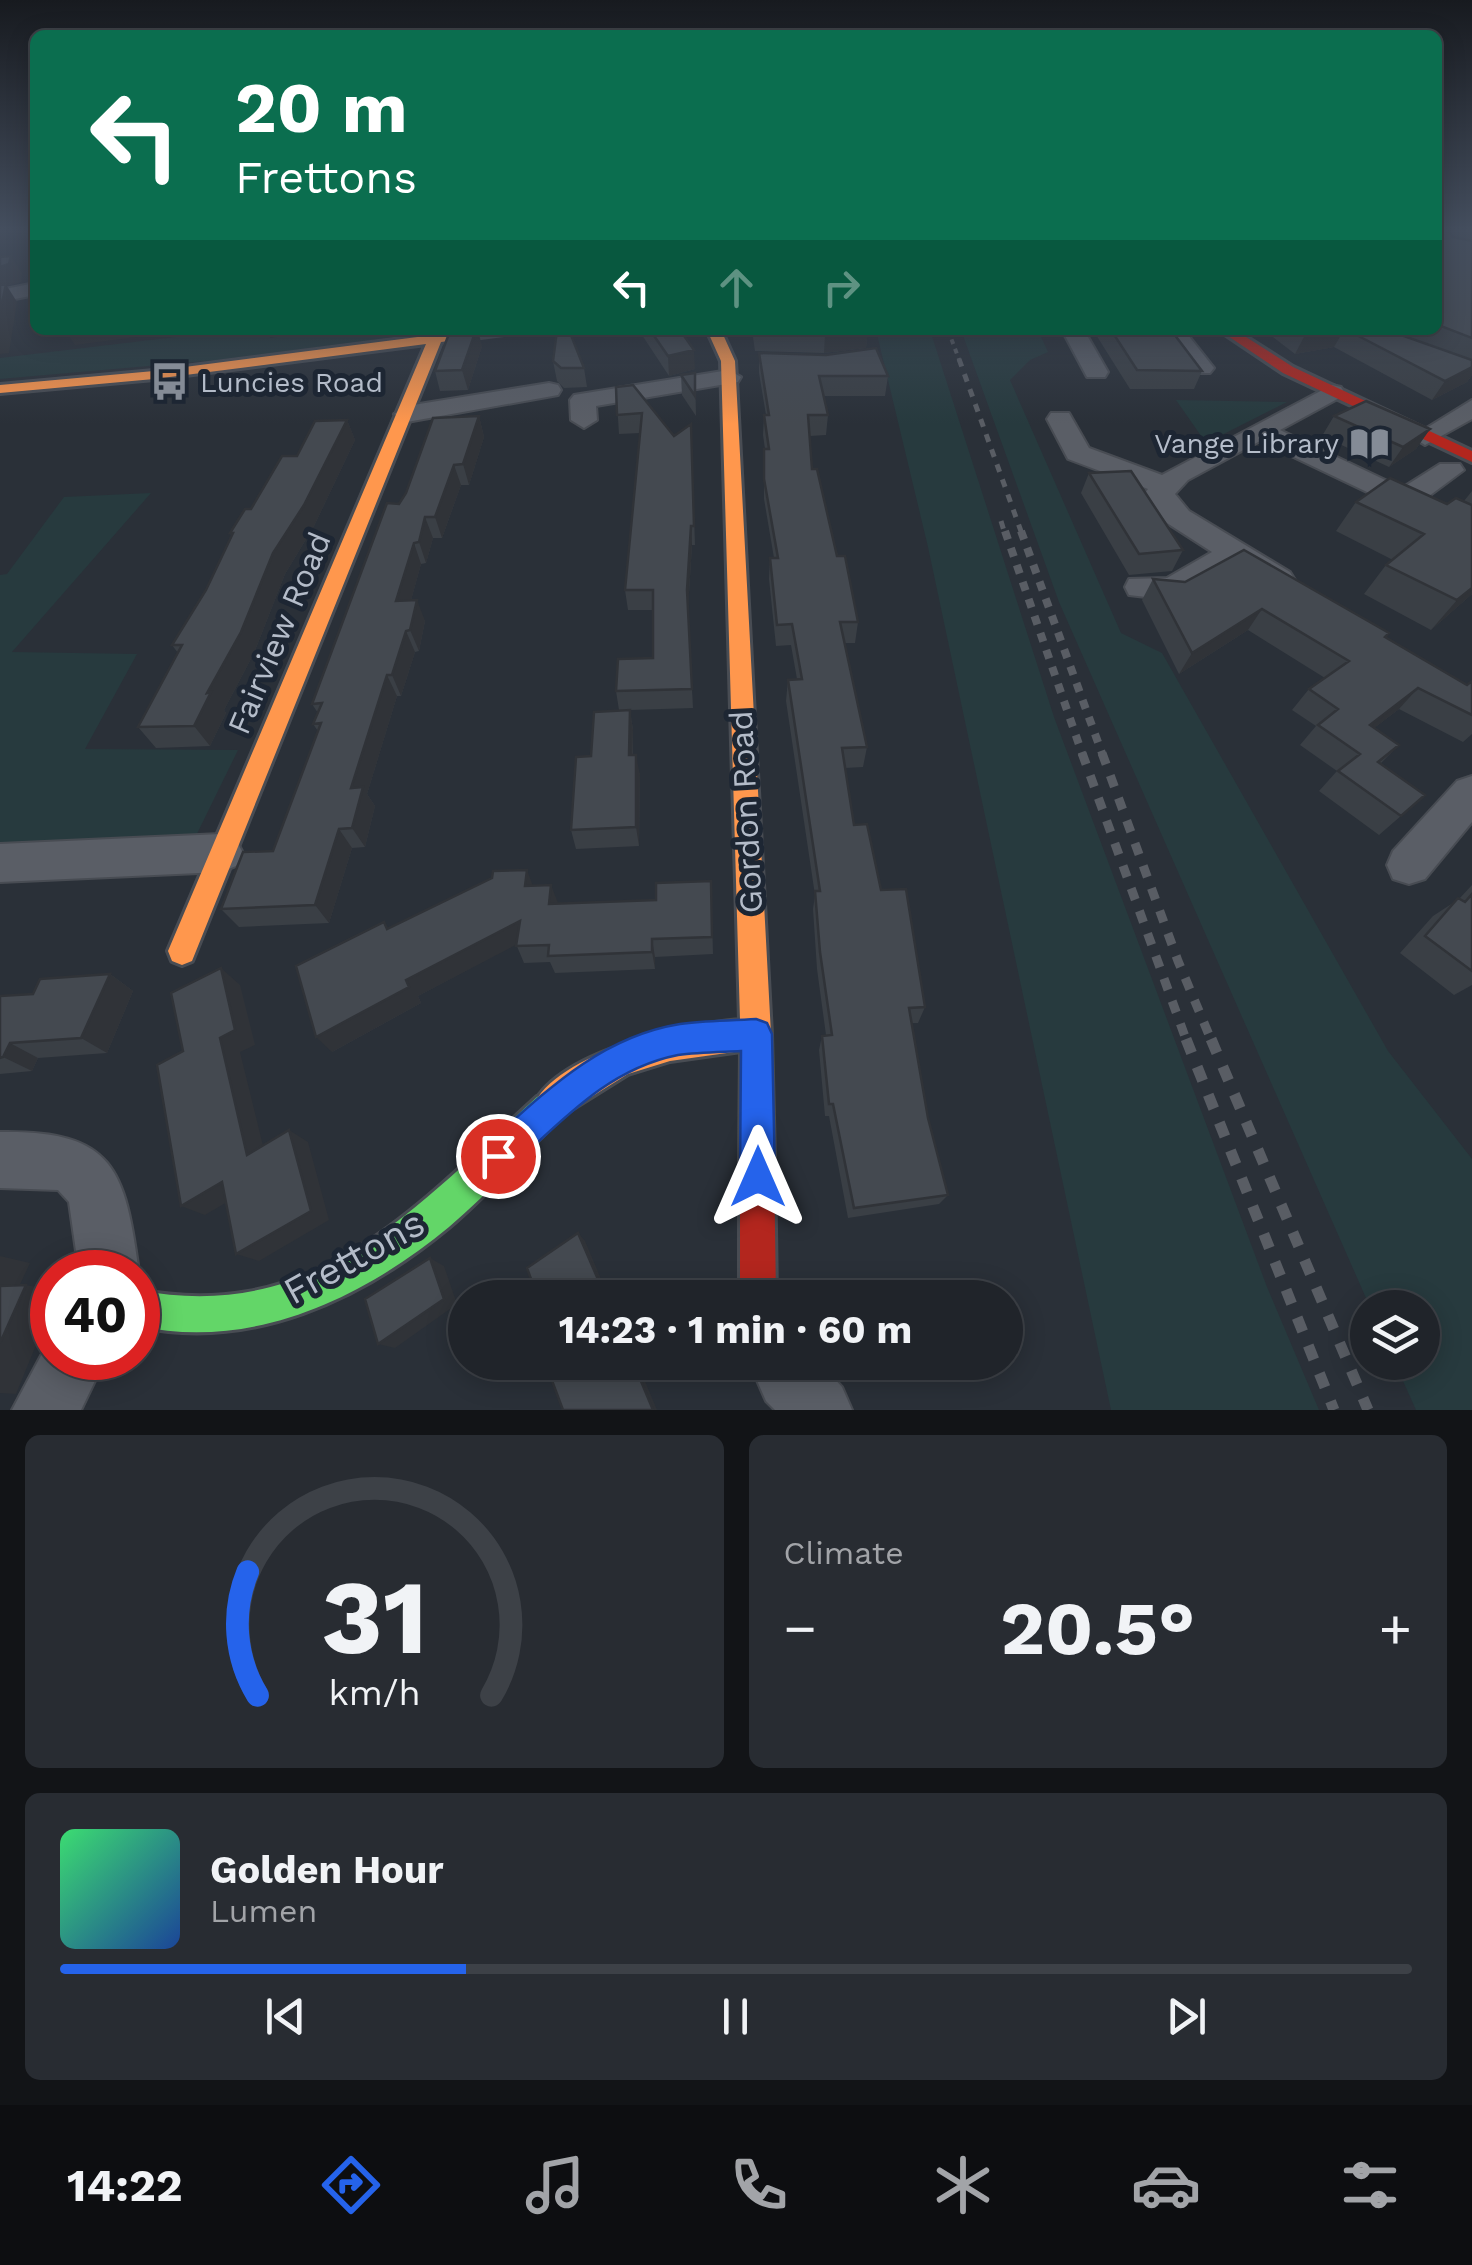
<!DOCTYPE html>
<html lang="en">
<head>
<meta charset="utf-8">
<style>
	:root { --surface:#20242a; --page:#282c32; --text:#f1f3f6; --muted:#a2a4a8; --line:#3d4147; --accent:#2563eb }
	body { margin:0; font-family:"Work Sans",sans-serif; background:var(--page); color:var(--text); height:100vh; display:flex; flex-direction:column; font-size:38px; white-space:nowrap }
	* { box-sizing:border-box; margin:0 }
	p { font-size:32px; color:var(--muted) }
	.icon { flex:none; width:55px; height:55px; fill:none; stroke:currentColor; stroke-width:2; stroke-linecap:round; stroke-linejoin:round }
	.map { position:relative; height:1410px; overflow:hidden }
	.side { display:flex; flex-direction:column; gap:25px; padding:25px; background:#121417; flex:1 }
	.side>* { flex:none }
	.top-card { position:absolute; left:30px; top:30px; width:1412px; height:305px; border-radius:15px; box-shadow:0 5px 25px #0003,0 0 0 2px var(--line); background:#0b6e4f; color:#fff; overflow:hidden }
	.buttons { position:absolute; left:1350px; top:1290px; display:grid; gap:20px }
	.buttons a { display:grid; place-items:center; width:90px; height:90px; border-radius:50%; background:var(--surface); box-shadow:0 5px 25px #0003,0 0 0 2px var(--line); font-size:50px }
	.speed { position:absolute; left:30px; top:1250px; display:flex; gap:20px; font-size:50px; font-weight:700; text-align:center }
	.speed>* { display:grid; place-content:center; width:130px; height:130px; border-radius:50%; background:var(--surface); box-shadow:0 5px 25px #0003,0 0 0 2px var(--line); line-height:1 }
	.speed .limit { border:15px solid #d22; background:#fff; color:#111 }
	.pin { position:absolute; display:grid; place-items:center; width:85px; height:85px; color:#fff; margin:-42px; border:5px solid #fff; border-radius:50%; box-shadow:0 2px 10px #0007 }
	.me { position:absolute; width:110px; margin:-55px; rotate:0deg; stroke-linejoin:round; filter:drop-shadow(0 0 8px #0008) }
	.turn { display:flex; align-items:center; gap:35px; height:210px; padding:0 40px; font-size:45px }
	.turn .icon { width:130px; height:130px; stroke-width:2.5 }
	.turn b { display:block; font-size:70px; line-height:85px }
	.lanes { display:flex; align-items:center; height:95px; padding:0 40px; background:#0003; justify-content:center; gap:50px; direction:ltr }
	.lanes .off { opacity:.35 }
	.big { font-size:75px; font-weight:700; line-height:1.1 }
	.side .widget { flex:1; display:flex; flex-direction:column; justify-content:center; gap:15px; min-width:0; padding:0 35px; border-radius:15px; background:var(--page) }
	.side .dial { align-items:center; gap:0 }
	.dial svg { height:260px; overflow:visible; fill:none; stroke:var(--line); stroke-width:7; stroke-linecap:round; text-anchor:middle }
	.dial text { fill:var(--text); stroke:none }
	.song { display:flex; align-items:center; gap:30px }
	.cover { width:120px; height:120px; border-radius:15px; background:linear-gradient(135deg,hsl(140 70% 55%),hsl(220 70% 35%)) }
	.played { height:10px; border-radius:5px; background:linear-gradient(90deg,var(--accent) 30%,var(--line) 30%) }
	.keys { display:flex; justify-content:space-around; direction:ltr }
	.heat { display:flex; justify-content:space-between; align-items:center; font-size:55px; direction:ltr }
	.side .tiles { flex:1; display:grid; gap:25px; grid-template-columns:1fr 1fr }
	.widget:last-child { grid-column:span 2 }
	.trip { position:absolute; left:448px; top:1280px; width:575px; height:100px; border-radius:50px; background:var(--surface); box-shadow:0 5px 25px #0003,0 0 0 2px var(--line); font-weight:700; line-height:100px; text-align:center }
	.tab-bar { display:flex; height:160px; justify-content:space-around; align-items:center; background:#0d0e11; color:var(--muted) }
	.tab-bar .icon { width:70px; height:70px }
	.tab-bar .current { color:var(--accent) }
	.tab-bar b { font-size:45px; color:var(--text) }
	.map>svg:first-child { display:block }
	.green { fill:#273a3e }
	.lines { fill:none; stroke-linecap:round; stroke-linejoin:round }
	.street-casing { stroke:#484c53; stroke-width:4 }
	.fast-casing { stroke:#484c53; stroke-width:6 }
	.slow-casing { stroke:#484c53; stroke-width:6 }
	.jam-casing { stroke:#484c53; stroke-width:6 }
	.street { fill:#5a5e66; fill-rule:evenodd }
	.fast { fill:#63d668; fill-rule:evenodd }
	.slow { fill:#ff974d; fill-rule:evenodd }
	.jam { fill:#b3261e; fill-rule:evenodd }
	.rail-far4 { stroke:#595d64; stroke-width:4; stroke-dasharray:5 5; stroke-linecap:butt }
	.rail-far3 { stroke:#595d64; stroke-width:5; stroke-dasharray:8 8; stroke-linecap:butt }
	.rail-far2 { stroke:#595d64; stroke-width:8; stroke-dasharray:9 9; stroke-linecap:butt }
	.rail-far1 { stroke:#595d64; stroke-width:9; stroke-dasharray:12 12; stroke-linecap:butt }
	.rail { stroke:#595d64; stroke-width:11; stroke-dasharray:15 15; stroke-linecap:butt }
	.wall { fill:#3a3f45 }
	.shaded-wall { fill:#303338 }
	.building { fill:#444950; stroke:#303338; stroke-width:2.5 }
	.route { fill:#2563eb; stroke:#184099; stroke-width:2.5 }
	.labels { text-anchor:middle; stroke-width:10; stroke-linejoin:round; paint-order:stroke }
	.far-poi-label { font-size:28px; fill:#b4bcc9; stroke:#1d2633; text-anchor:start }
	.street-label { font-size:32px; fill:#b4bcc9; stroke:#1d2633 }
	.near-street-label { font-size:38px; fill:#b4bcc9; stroke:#1d2633 }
</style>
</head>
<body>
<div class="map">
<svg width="1472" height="1410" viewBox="0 0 1472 1410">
	<rect width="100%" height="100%" fill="#2a3038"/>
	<!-- green -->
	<path class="green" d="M234,330h34l2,8 50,-8h66l2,8 -171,22 -217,19v-21z
		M876,330h54l124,387 213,570 52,123h-208l-183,-863z
		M961,330h77l10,22 -18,8 -20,20 111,253 41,20 226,398 84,108v251h-56l-21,-47 27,-1v-54l-52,-1 -311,-705z
		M1176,400l111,2 -81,41z
		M151,493l-139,159 125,2 -52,95 153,1 -46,94 -192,15v-284l7,-1 57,-77z"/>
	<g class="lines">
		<defs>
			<path id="street" d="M35,283v12l-35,7v-12z
				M1062,330h22l24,42 -3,5h-18z
				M1161,330h23l30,38 -4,5h-16z
				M729,370l12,7 -3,5 -142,24 1,14 -13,8 -13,-8 -1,-20 4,-5z
				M549,383l9,2 3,5 -3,5 -151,27 -13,-8 13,-8z
				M1332,385l9,2 3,5 -3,5 -61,33 122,58 38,-24h20l4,6 -39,29 47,22v21l-212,-101 -72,39 -13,14 14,17 101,61 5,8 -5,8c-22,5 -38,-10 -56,-22l-62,34 -43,-5 -4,-8 4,-8 38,-1 45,-26 -45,-29 -23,-29 4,-5 -80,-30 -21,-40 4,-6h18l20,35 73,27z
				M1472,400v19l-47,26 -13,-8z
				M1472,776v46l-47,57 -16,5 -16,-5 -6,-14 6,-14 64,-70z
				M221,834l15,6 7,13 -7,13 -15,6 -221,10v-38z
				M0,1132c114,-2 125,37 139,140l-1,4v-4h-59l-10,-70 -11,-12 -58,-2z
				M52,1335v23h54l-25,52h-69z
				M749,1362h70l23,25 10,23h-77l-9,-9z"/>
			<path id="fast" d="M548,1092l11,5 5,11 -5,11c-37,36 -71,75 -110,108 -87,72 -198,124 -311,99v-36c179,35 280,-85 399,-193z"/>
			<path id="slow" d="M472,330h39l-7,4 -63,8 -249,619 -10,4 -10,-4 -4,-10 258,-607 -272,35 -154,14v-8l154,-14z
				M707,330h14l14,31 36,673 3,125 -5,12 -12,5 -12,-5 -5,-12 1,-108 -71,10 -42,13 -80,50 -11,-5 -5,-11c24,-57 153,-83 208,-88l-19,-659z"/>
			<path id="jam" d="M1219,330h16l58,37 179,84v11l-189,-89z
				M757,1142l12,5 5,12 2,139h-36v-139l5,-12z"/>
		</defs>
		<!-- street casing -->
		<use href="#street" class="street-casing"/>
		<!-- fast casing -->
		<use href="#fast" class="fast-casing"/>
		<!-- slow casing -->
		<use href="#slow" class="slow-casing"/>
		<!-- jam casing -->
		<use href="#jam" class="jam-casing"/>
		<!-- street -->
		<use href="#street" class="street"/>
		<!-- fast -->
		<use href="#fast" class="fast"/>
		<!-- slow -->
		<use href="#slow" class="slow"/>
		<!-- jam -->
		<use href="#jam" class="jam"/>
		<!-- rail-far4 -->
		<path class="rail-far4" d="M948,330l12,32"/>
		<!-- rail-far3 -->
		<path class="rail-far3" d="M959,359l63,175
			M1001,521l4,13"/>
		<!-- rail-far2 -->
		<path class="rail-far2" d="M1005,531l78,225
			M1021,531l82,225"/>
		<!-- rail-far1 -->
		<path class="rail-far1" d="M1082,753l105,289
			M1102,753l76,208 34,81"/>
		<!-- rail -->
		<path class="rail" d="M1186,1039l148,371
			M1211,1039l157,371"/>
	</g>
	<!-- wall -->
	<path class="wall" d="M1438,227h34v12h-9l9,2v134l-5,7 -35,18 -98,-53 -39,7 -31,-24h123l43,15 -40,-15h48z
		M642,330h38l15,39 -26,7 -27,-41z
		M752,330h116l-2,18 -42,5 -69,-2z
		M1093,330h78l31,41 -8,18h-64z
		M482,346l-14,44 -28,1 -5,-20z
		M759,353l129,23 -3,20h-62l5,19 -2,20 -16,1 2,33 46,153 -3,21h-11l23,104 -4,20 -18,1 9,57 27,65 44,117 -7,16h-7l17,95 20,77 -9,9 -91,14 -19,-102h-4l-6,-66 3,-14 4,-1 -9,-66 -4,-60 2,-14 -29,-194 2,-21 9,-1 -6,-34 -15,1 -7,-67 1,-21h4l-10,-59v-50h1l-2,-14 1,-20h2l-7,-42z
		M553,361l31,7 3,19 -23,1 -7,-7z
		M695,373l1,43 -14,-21 -1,-20z
		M616,387l58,49 17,-12 4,121h-3l-4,64 5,99 -63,2 3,20v25l7,20 -1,71 -63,3 -5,-19 20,-74 28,-46 -3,-19 37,-33v-48h-25l-3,-20 15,-157 -21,1z
		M479,416l5,21 -15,48h-8l-19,53h-9l-7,25 -5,1 -10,36 14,21 -6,30 -4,1 -14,44h-4l-30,98 8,12 -10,41 -13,1 -23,75 -90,4 -18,-18 52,-58 45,-120 -5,-7 5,-11 -6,-9 87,-200z
		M1334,416l96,13 -14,20 -27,18 -67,-31z
		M347,420l8,20 -41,86 -29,48 -31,79 -30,57 2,3 -16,33 -54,2 -18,-21 40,-74 -6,-8 34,-55 26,-53 -2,-4 67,-77z
		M1089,473l94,77 -11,21 -43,4 -48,-82z
		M1472,491v103l-41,36 -67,-36 22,-29 7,-5 -57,-29 20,-29 91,2 17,-3z
		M1153,579l233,58 81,48 5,-4v53l-9,8 -64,-33 -25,19 25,17 -19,19 45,31 -46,40 -60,-44 18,-20 -37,-26 16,-19 -24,-16 17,-21 16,-11 -77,-48 -69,44 -37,-74z
		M711,881l2,73 -58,3v12l-100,4 -5,-11 -26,1 -8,-19 -98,52 3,7 -89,49 57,-124 144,-42 24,18 99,-4z
		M1472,885v100l-18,10 -54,-42 33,-37 26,-17z
		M110,974l23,17 -26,62 -69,5 -6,13 -32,3v-78l33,-2z"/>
	<!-- shaded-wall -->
	<path class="shaded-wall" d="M0,227h11l-5,12 -6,1z
		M11,256l11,17 -1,9 -14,4 10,16 -8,51 -9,1v-87z
		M65,330h118v1l-108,14z
		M476,330h2l4,16 -14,44 -6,-20z
		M861,330h7l-2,18 -42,5 1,-19z
		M1337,330h7l-10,17 -39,7 10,-19z
		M694,350l1,19 -26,7 -1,-20z
		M1472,367v8l-5,7 -35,18 13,-19z
		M479,416l5,21 -15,48 -6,-21z
		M347,420l8,20 -41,86 -29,48 -31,79 -30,57 2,3 -16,33 -16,-20 13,-33 66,-140z
		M1430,429l-14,20 -27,18 14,-20z
		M454,465l7,20 -19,53 -7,-21z
		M425,517l8,21 -7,25 -7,-21z
		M691,526l1,19 -4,64 5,99 -6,-118z
		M414,543l7,21 -16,58 -9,-21z
		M1472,588v6l-41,36 26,-30z
		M417,600l8,21 -6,30 -9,-21z
		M1262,609l-14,21 -69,44 13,-21z
		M406,631l9,21 -14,44 -9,-21z
		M387,675l10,21 -30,98 8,12 -10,41 -13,-19 -1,-40z
		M1418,688l-19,21 -48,37 19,-21z
		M630,710l3,20 -1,45 -3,-20z
		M636,755l4,20 -1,71 -3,-19z
		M339,829l13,19 -23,75 -14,-18z
		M527,870l7,19 -9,-3z
		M551,885l7,18 -9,1z
		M520,921l7,18 -109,57 3,7 -89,49 -16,-15 90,-57z
		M652,939l3,18v12l-3,-17z
		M221,968l19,17 15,60 -15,7 28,114 -21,-11 -27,-117z
		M110,974l23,17 -26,62 -26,-15z
		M10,1043l28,15 -6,13 -29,-14z
		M289,1130l19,12 21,78 -70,41 -23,-7z
		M222,1182l22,10 -39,23 -24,-9z
		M578,1233l7,8 24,57h-3z
		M0,1256l30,7 -14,30 -16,-3z
		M430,1258l14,8 13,38 -62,44 -17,-4z
		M26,1285l26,5v16l-36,88 -16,-1v-50z
		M633,1362h4l20,48h-4z"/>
	<!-- building -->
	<path class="building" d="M1438,227h16l-5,4 4,6 19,4v97l-34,-13z
		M11,256l-2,8 -9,3v-10z
		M6,284l-6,29v-28z
		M476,330l-14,40 -27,1 15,-40z
		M557,330h12l15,38h-23l-8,-7z
		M650,330h30l14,20 -26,6z
		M755,330h106l-36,4 -69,-2z
		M1111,330h60l31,41 -65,-1z
		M1298,330h39l-32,5z
		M1347,330h40l85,30v7l-27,14z
		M876,348l12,28h-69l9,39h-20l4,54h5l20,87h8l13,66h-18l27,125 -25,1 12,77 13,-1 14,66 25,-1 19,118 -16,1 19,110 20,77 -94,13 -21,-104h-4l-7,-68 10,-1 -12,-83 -5,-61h5l-32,-211 14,-1 -10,-55 -15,1 -7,-67h8l-14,-79v-30h5l-5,-34h5l-10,-62 67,2z
		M695,373v23l-14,-21z
		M633,385l41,51 17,-12 3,102h-3l-4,64 5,99 -76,2 2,-32 35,-1v-68h-28l17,-177 -25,2 -1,-28z
		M1366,401l64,28 -27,18 -69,-31z
		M479,416l-16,48 -9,1 -19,52h-10l-6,25 -5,1 -18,58 21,-1 -7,30 -4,1 -14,44h-5l-36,113 12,-1 -11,41 -13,1 -24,76 -94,4 22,-57 30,-1 48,-128 -8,1 9,-21 -10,1 75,-201 12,1 7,-11 27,-75z
		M347,420l-43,85 -31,48 -32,79 -34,61 4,-1 -17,34 -56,1 44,-82h-10l34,-55 27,-57h-3l15,-24h6l31,-53h15l18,-35z
		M1131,471l52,79 -44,4 -50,-81z
		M1390,478l57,26 9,-6 16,7v83l-15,12 -71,-35 38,-31 -68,-32z
		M1244,550l145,83 -4,4 82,48 5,-4v34l-54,-27 -48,37 29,20 -21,17 47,33 -24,21 -63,-45 22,-17 -42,-29 20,-16 -29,-20 40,-28 -87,-52 -70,44 -39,-74 32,3z
		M630,710l-1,45h7v72l-65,3 5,-73 15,-1 3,-44z
		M527,870l-2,16 26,-1 -2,19 107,-4v-17l55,-2 1,56 -60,2v13l-104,4 1,-11 -33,1 4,-25 -114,59 3,7 -93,50 -20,-71 88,-44 3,7 105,-51 1,-7z
		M1472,894v77l-47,-35 33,-38 7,4z
		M221,968l14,62 -15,8 27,117 42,-25 22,81 -75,43 -14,-72 -41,24 -24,-141 26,-14 -12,-58z
		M110,974l-29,64 -71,5 -7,14 -3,1v-62l33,-2 7,-15z
		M578,1233l28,65h-68l-11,-30z
		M430,1258l14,41 -66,45 -13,-45z
		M26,1285l-26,58v-57z
		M545,1362h88l20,48h-90z"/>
	<!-- sky -->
	<linearGradient id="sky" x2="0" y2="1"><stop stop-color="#171a1f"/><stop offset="0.54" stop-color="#444e5e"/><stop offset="1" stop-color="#444e5e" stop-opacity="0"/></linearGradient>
	<rect width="1472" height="424" fill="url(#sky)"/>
	<!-- route -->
	<path class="route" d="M756,1019l11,4 5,11 3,143 -5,12 -12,5 -13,-5 -5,-12 1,-126c-21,1 -43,1 -63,4 -71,14 -117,67 -168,113l-12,5 -12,-5 -5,-12 5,-11c58,-52 113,-108 194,-121 25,-4 51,-3 76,-5z"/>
	<!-- icons -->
	<defs>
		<symbol id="bus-bare" viewBox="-9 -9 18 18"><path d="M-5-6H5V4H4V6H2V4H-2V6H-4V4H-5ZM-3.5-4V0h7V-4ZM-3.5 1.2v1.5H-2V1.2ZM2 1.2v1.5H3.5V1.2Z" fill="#848b96" stroke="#1d2633" stroke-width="2.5" paint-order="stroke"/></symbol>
		<symbol id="library-bare" viewBox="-9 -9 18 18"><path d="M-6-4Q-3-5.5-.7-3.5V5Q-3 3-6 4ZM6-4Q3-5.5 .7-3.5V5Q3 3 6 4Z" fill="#848b96" stroke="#1d2633" stroke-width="2.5" paint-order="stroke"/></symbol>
	</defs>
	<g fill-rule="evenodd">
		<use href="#bus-bare" x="142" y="354" width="55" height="55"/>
		<use href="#library-bare" x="1342" y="416" width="55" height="55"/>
	</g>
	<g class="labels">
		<!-- far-poi labels -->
		<g class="far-poi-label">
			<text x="200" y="392">Luncies Road</text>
			<text x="1339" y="453" text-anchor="end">Vange Library</text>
		</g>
		<!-- street labels -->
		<g class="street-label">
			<text transform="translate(279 633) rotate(-67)" y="11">Fairview Road</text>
			<text transform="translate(746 812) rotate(-93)" y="11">Gordon Road</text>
		</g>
		<!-- near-street labels -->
		<g class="near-street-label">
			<text transform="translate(354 1257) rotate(-29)" y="13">Frettons</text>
		</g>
	</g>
</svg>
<div class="buttons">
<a><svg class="icon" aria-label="layers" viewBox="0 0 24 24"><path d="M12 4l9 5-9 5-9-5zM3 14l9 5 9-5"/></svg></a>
</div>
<div class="speed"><div class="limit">40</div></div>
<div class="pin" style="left:498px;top:1156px;background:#d93025"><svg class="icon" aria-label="arrive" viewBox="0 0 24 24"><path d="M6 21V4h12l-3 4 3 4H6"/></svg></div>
<svg class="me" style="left:758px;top:1177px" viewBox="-20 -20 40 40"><path d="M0-17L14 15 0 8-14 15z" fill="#2563eb" stroke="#fff" stroke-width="4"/></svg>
<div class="trip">14:23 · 1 min · 60 m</div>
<div class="top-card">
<div class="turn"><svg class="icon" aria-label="left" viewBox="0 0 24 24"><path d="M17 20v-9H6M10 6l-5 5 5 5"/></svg><div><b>20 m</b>Frettons</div></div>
<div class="lanes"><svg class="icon" aria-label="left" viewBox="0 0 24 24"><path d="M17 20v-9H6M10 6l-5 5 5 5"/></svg><svg class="icon off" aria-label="ahead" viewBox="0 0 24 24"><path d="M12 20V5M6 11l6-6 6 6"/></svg><svg class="icon off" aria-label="right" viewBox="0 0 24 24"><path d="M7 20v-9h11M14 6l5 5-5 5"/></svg></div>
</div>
</div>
<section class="side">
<div class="tiles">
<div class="widget dial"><svg viewBox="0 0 100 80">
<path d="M14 69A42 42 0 1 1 86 69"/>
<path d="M14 69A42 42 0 0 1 11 31" stroke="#2563eb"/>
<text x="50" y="56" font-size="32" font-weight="700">31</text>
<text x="50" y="72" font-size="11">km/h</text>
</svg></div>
<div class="widget"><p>Climate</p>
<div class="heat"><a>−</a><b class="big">20.5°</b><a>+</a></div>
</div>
<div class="widget">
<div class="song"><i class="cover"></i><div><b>Golden Hour</b><p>Lumen</p></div></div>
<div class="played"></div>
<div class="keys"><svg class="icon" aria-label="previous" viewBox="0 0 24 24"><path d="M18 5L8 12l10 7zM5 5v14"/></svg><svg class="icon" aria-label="pause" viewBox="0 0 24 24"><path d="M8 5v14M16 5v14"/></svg><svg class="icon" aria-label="next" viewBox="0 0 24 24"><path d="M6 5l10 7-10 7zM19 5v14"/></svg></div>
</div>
</div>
</section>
<nav class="tab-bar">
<b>14:22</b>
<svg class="icon current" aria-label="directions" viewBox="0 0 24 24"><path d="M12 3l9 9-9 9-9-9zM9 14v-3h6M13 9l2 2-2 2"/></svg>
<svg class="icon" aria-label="music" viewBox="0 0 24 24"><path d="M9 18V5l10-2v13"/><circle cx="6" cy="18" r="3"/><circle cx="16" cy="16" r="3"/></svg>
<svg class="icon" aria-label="phone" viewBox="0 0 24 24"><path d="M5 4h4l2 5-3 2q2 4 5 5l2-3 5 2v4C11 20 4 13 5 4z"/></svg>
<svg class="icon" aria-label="climate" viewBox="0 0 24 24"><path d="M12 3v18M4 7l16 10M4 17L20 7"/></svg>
<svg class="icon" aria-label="car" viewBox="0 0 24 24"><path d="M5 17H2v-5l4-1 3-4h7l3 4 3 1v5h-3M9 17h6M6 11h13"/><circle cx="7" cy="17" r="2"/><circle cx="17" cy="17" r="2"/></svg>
<svg class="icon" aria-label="filters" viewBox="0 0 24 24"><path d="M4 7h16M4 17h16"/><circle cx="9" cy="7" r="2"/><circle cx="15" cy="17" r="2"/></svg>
</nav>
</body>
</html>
